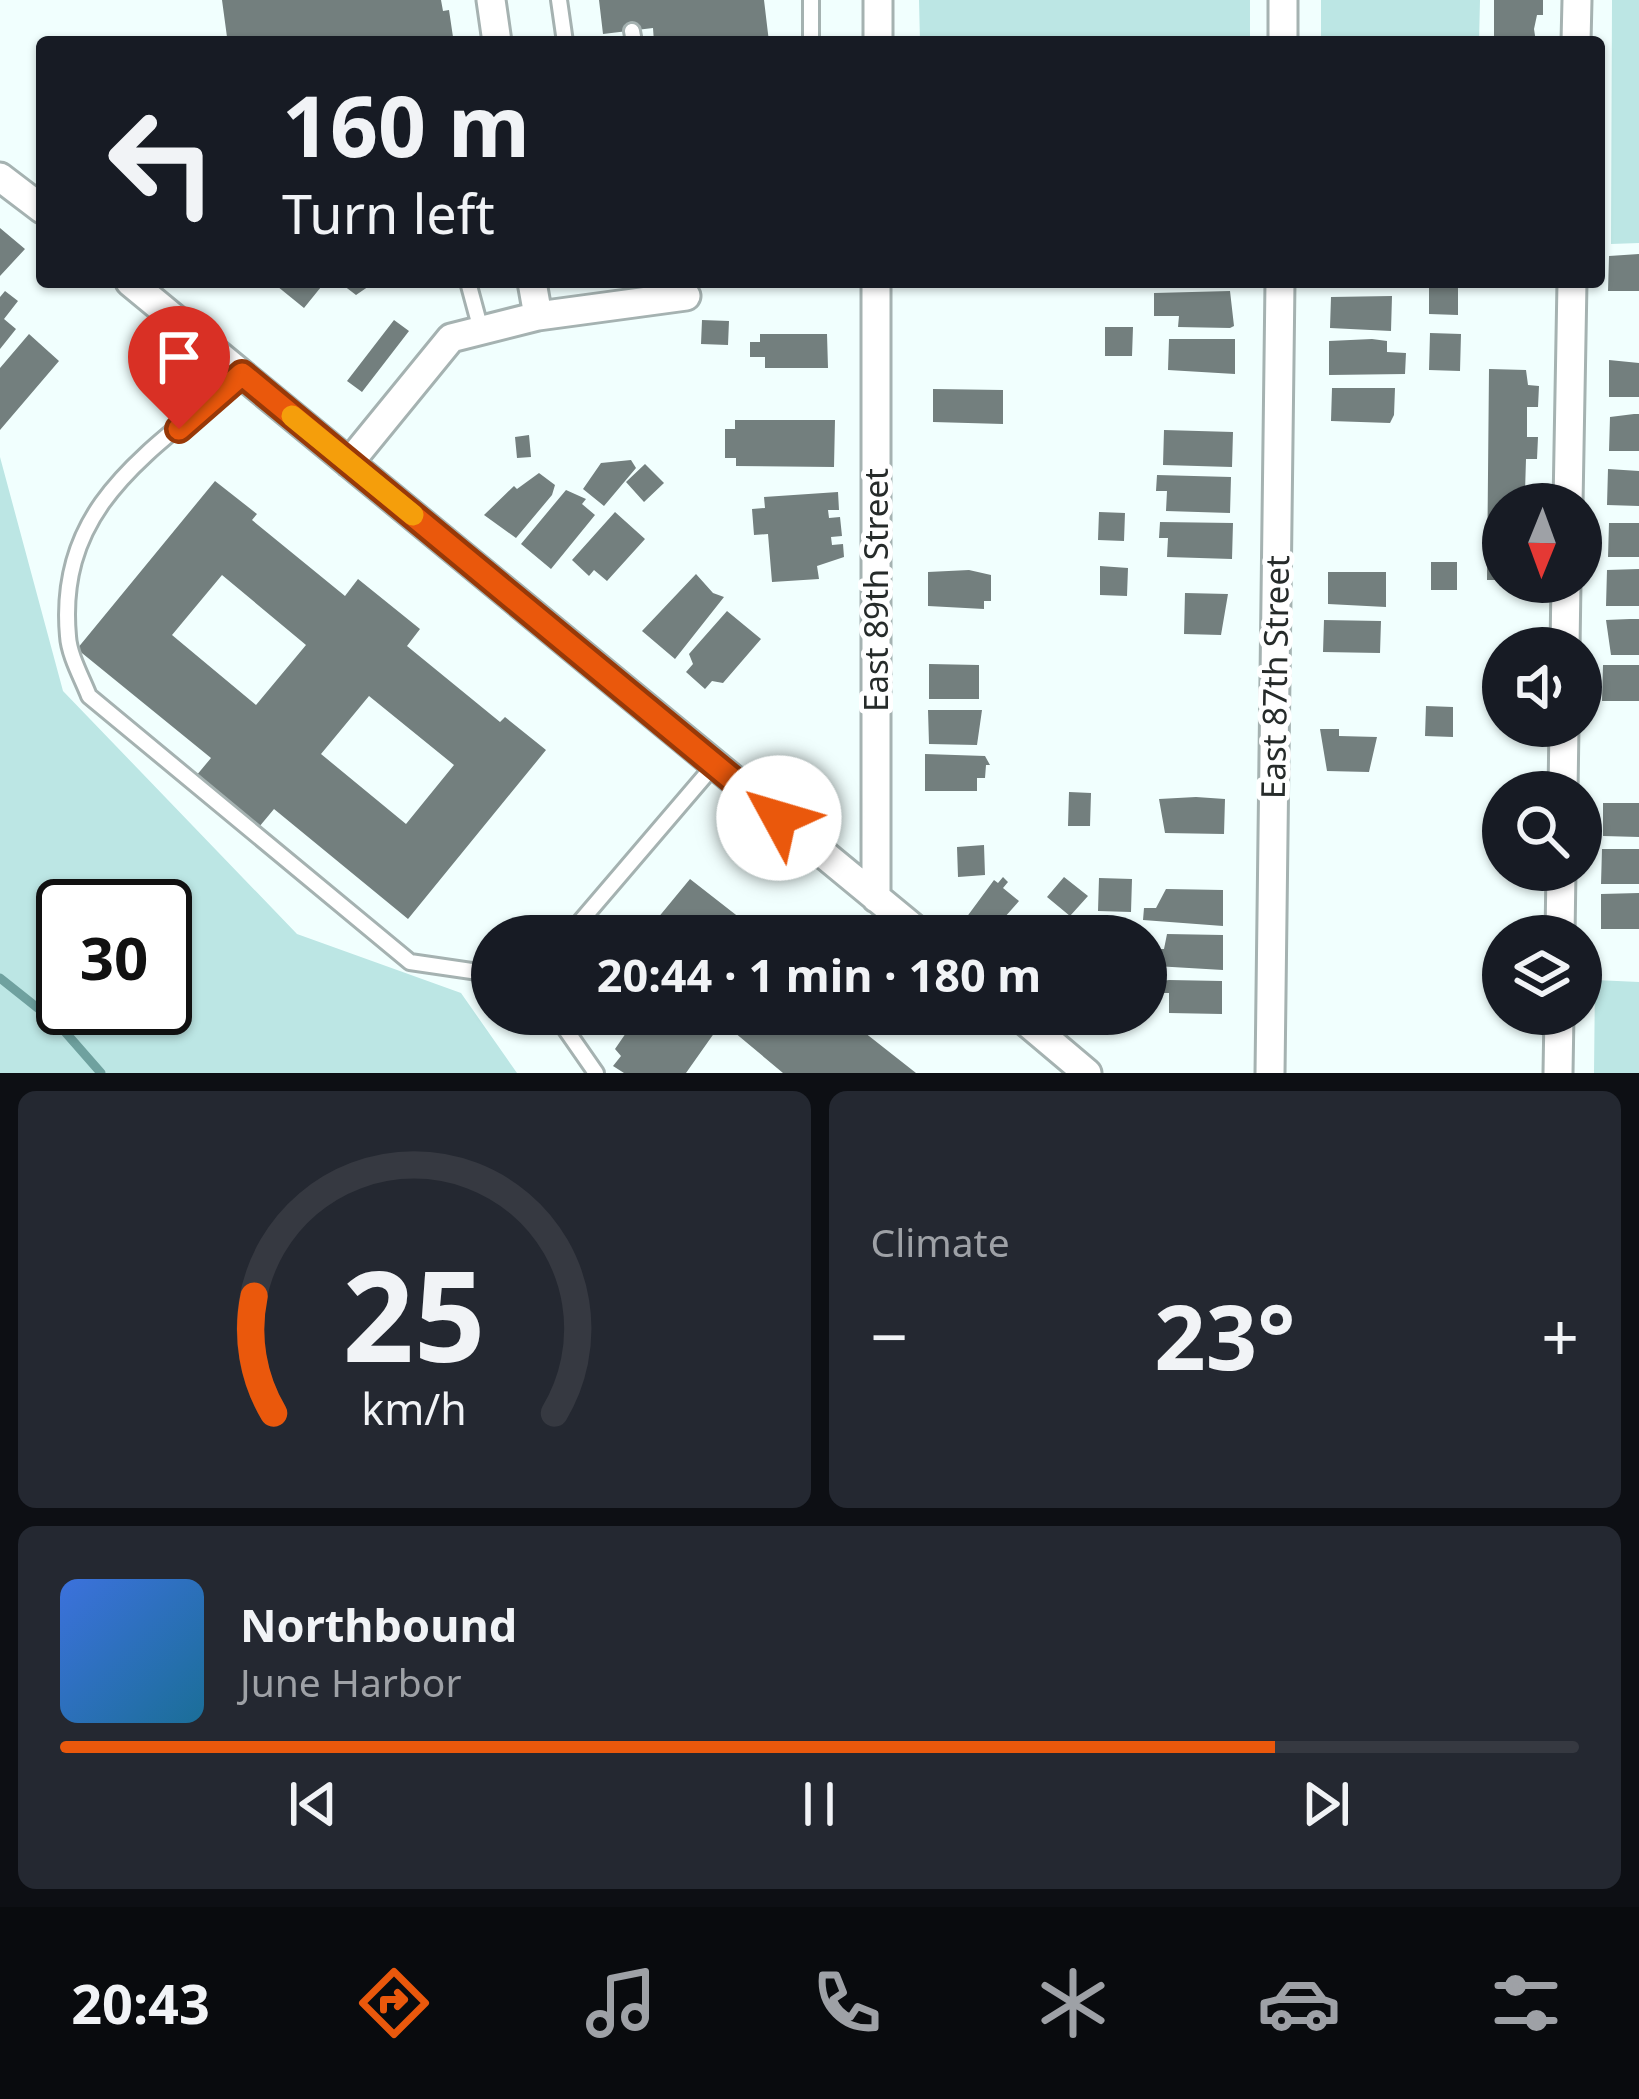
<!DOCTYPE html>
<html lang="en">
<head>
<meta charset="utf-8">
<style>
	:root { --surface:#171b24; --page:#242831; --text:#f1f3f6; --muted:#9ea1a6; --line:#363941; --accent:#ea580c }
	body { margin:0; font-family:"Noto Sans",sans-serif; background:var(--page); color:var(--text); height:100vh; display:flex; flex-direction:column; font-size:45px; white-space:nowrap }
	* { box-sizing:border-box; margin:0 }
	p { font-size:39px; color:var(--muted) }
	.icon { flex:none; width:66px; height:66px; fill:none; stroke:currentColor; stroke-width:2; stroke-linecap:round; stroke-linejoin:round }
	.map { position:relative; height:1073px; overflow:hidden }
	.sheet { display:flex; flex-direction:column; gap:18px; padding:18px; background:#0d0f14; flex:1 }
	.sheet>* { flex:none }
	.top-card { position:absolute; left:36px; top:36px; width:1569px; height:252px; border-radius:12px; box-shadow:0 3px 9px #0004; background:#171b24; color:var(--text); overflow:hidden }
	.needle { width:78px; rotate:181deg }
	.tools { position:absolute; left:1482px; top:483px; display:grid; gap:24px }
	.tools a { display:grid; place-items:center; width:120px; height:120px; border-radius:50%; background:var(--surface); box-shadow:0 3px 9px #0004; font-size:60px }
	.speed { position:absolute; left:36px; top:879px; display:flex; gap:24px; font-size:60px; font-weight:700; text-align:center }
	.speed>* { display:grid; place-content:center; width:156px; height:156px; border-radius:50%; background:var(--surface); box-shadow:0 3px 9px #0004; line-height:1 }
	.speed .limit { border:6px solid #111; border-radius:18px; background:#fff; color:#111 }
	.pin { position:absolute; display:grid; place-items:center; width:102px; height:102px; color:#fff; margin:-123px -51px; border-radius:50% 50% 50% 0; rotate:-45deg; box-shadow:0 0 12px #0007 }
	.pin .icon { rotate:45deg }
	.me { position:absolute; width:132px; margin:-66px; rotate:309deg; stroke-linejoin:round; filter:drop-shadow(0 0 9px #0008) }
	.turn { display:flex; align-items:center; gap:42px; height:252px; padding:0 48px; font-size:54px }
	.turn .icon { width:156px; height:156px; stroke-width:2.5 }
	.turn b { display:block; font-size:84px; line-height:102px }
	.big { font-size:90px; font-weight:700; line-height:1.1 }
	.sheet .tile { flex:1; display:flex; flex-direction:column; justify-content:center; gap:18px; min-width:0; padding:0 42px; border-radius:18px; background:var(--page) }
	.sheet .dial { align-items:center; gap:0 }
	.dial svg { height:312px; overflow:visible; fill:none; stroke:var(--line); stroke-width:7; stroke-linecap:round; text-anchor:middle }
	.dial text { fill:var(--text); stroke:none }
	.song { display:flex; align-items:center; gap:36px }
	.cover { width:144px; height:144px; border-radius:18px; background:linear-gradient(135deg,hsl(220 70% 55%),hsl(200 70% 35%)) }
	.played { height:12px; border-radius:6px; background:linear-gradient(90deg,var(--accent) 80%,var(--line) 80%) }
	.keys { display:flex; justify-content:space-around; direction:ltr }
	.heat { display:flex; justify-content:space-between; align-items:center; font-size:66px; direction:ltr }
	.sheet .tiles { flex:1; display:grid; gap:18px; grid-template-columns:1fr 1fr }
	.tile:last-child { grid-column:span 2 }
	.trip { position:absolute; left:471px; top:915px; width:696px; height:120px; border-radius:60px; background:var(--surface); box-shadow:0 3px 9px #0004; font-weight:700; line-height:120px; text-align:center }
	.dock { display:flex; height:192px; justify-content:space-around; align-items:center; background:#090b0e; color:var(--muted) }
	.dock .icon { width:84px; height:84px }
	.dock .selected { color:var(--accent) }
	.dock b { font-size:54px; color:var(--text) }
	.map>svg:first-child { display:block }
	.green { fill:#bce6e4; fill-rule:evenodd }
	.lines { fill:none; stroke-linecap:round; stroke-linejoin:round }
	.stream { stroke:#6fa19f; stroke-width:9 }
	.building { fill:#737f7e; fill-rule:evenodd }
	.service-casing { stroke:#a5b2b1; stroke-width:20 }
	.minor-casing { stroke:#a5b2b1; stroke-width:33 }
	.service { stroke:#fff; stroke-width:14 }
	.minor { stroke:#fff; stroke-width:27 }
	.route-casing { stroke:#983908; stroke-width:30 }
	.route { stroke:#ea580c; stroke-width:21 }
	.slow { stroke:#f59e0b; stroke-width:21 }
	.labels { text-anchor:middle; stroke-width:10; stroke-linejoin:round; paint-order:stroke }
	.street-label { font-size:33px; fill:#262b2a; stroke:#fff }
</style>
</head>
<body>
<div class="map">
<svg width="1639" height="1073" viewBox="0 0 1639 1073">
	<rect width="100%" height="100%" fill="#f1fffe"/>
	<!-- green -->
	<path class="green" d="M919,0h331v42h-330z
		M1321,0h159l-1,42h-158z
		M1612,0h27v243l-28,1z
		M0,457l63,234 234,243 164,59 56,80h-517zM165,906v102h-102v-102z
		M1595,980l44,2v91h-45z"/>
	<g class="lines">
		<!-- stream -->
		<path class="stream" d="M0,978l59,47 42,48"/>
	</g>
	<!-- building -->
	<path class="building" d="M222,0h219l2,11 6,-1 4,27 -6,5h-234l14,-5z
		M599,0h165l5,42h-115l-1,-14 -50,6z
		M1494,0h49v15h-6l-3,14 2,13h-42z
		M0,228l25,21 -25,27z
		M1639,254v37h-31l1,-35z
		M272,282h53l-21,26z
		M339,282h36l-19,13z
		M934,282h57v5h-57z
		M1429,288h29v27l-29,-1z
		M5,291l13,10 -14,18 12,10 -16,20v-52z
		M1230,291l4,35 -4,2 -52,-1 1,-11h-25v-23z
		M1392,296l-1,35 -61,-3 1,-31z
		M394,320l15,11 -47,61 -15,-11z
		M702,320l27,1 -1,24 -27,-1z
		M1105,327h28l-1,29h-27z
		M1430,333l31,1 -1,37 -31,-1z
		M29,334l30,27 -59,69v-62z
		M760,334h67l1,34h-63v-11h-15v-15h10z
		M1169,339h66v35l-67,-4z
		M1372,339l15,2v11l19,1 -1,21 -76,1v-34z
		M1609,360l30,3v34h-30z
		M1489,369l37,1 2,15 11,1 -1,21h-11v30h11l-1,22h-11l-1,33h11v12h-33v76h-16z
		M1332,388h63l-1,27 -4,8 -59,-2z
		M933,389l70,1v34l-70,-2z
		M1634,414h5v37h-30l1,-34z
		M735,420h100l-1,47 -98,-1v-8h-11v-29h10z
		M1164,430l69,2 -1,35 -69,-2z
		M529,435l2,22 -14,1 -2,-21z
		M631,460l5,8 -32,38 -21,-17 18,-26z
		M645,464l19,19 -20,19 -18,-20z
		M1608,469l31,2v35l-32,-1z
		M539,473l16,12 -3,10 -36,43 -32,-23 30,-29 3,3z
		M1157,475l74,2 -1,36 -64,-2 1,-20h-11z
		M215,481l42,33 -5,6 93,76 13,-17 62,50 -13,17 93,76 5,-5 41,33 -138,169 -134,-110 -15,18 -63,-51 15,-18 -134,-109zM222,575l84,70 -50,60 -84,-70zM369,696l85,69 -48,59 -85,-70z
		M566,490l20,9 -4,5 13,11 -44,54 -30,-25z
		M838,492l1,18h-11l1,8 11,-1 2,19 -11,1 1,8 11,-1 1,13 -27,9 2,13 -47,3 -4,-48 -14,1 -2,-26 13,-1 -1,-11z
		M615,512l30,27 -38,42 -13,-11 -5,6 -17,-16z
		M1099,512l26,1 -1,28 -26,-1z
		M1160,522l73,1 -1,36 -65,-2 1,-19h-9z
		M1609,523h30v34h-31z
		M1431,562h26v28h-26z
		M1100,566l28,2 -1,28 -27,-1z
		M1639,569v37h-33l1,-36z
		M969,570l22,5v26h-7v8l-56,-3v-34z
		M1328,572h58v35l-58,-3z
		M696,574l17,19 11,4 -49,62 -33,-28z
		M1185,593l43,1 -7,41 -37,-1z
		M727,611l34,28 -38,44 -11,-2 -7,8 -19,-17 7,-8 -4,-10z
		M1630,619h9v36h-28l-5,-35z
		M1324,620l57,1 -1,32 -57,-1z
		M929,664l50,1v34h-50z
		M1603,665h36v36h-37z
		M1426,706l27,1v30l-28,-1z
		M928,710h54l-5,35 -48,-1z
		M1320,729h19v7l38,1 -8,35 -42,-1z
		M925,754l60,2 5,9h-4l-1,13h-8v13h-52z
		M1069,792l22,1 -1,33h-22z
		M1196,797l29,2 -1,35 -59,-1 -6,-34z
		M1603,803h36v34l-36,-1z
		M984,845l1,30 -27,2 -1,-30z
		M1602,849h37v35h-38z
		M1003,877l5,5 -5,6 16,13 -31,35 -22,-18 28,-38 4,3z
		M1064,877l24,19 -18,20 -23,-19z
		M1099,878l33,1 -1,33 -33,-1z
		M690,879l73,57h-120z
		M1166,889l57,1v36l-80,-6 1,-12h12z
		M1639,893v36h-38v-35z
		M1092,926h28l1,10h-29z
		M1167,934l56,1v35l-68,-4v-17h9z
		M1169,980l53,1v33l-53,-1v-20h-7v-12z
		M639,1014h202l75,59h-133l-61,-51 -36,51h-62l-11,-7 8,-10 -6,-7z"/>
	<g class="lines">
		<defs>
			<path id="service" d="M559,0l6,42
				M811,0v42
				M632,31l2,11
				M468,282l13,48
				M242,374c-89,77 -186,129 -174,262 1,19 14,42 21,60l321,266 82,12
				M568,936l147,-172
				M555,1014l41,59"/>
			<path id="minor" d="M491,0l6,42
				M878,42v-42
				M1283,42v-42
				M1576,42l1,-42
				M0,177l42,32
				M130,282l793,654
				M532,282l6,34
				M876,282v616
				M349,463l102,-125 87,-22 148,-20
				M1568,504l4,-222
				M1565,648l1,-66
				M1563,792l1,-66
				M1560,936l1,-66
				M1017,1014l70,59
				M1270,1073l10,-791
				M1558,1073l1,-59"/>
		</defs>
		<!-- service casing -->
		<use href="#service" class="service-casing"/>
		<!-- minor casing -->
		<use href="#minor" class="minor-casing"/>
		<!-- service -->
		<use href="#service" class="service"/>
		<!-- minor -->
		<use href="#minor" class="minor"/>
	</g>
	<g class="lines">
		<defs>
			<path id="route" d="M179,429l63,-55 537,444"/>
		</defs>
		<!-- route casing -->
		<use href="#route" class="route-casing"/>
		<!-- route -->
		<use href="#route" class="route"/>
		<!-- slow -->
		<path class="slow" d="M292,416l121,99"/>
	</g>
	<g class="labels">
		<!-- street labels -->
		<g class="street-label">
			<text transform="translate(876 590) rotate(-90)" y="12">East 89th Street</text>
			<text transform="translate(1275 677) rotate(-89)" y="12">East 87th Street</text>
		</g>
	</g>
</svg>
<div class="tools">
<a><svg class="needle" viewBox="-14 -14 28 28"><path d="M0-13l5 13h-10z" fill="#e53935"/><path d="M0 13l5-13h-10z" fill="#9ea1a6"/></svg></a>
<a><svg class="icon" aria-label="sound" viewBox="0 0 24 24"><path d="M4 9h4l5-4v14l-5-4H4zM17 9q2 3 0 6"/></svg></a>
<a><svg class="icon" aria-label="search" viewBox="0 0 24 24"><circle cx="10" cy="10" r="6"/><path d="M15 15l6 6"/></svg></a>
<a><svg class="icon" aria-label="layers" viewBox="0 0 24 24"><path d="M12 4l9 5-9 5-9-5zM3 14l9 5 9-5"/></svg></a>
</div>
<div class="speed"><div class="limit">30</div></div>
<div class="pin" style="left:179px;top:429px;background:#d93025"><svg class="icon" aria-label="arrive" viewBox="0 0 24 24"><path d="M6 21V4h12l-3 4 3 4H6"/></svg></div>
<svg class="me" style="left:779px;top:818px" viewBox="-20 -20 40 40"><circle r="19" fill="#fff"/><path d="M0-13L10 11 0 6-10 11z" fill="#ea580c"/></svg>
<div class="trip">20:44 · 1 min · 180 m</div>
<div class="top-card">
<div class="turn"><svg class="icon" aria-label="left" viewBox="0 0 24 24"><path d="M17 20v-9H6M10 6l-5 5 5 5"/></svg><div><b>160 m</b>Turn left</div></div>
</div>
</div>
<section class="sheet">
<div class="tiles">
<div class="tile dial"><svg viewBox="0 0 100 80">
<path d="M14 69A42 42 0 1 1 86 69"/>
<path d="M14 69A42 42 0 0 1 9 39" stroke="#ea580c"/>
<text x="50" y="56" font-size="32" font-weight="700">25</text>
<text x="50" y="72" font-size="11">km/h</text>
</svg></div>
<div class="tile"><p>Climate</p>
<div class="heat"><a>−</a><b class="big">23°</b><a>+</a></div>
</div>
<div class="tile">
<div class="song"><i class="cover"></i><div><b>Northbound</b><p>June Harbor</p></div></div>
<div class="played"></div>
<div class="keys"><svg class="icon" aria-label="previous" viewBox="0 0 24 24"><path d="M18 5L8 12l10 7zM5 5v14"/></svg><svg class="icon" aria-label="pause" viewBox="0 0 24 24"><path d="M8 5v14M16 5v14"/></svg><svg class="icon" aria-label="next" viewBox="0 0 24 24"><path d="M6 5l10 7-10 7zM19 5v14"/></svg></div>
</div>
</div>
</section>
<nav class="dock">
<b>20:43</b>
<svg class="icon selected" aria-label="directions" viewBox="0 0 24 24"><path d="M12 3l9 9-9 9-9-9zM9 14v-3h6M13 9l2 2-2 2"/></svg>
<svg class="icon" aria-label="music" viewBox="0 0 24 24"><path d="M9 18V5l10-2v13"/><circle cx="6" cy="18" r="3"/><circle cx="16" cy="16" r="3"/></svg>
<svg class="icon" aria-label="phone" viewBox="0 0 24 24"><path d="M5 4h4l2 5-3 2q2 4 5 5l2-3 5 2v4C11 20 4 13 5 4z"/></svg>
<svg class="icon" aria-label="climate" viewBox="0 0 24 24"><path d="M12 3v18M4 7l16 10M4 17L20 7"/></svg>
<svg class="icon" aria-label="car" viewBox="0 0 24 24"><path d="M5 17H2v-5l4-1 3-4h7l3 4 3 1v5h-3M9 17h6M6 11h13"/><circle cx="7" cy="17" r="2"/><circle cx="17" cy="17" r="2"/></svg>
<svg class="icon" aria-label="filters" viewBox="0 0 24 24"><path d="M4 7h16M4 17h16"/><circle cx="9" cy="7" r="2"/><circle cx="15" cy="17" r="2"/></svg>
</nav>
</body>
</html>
